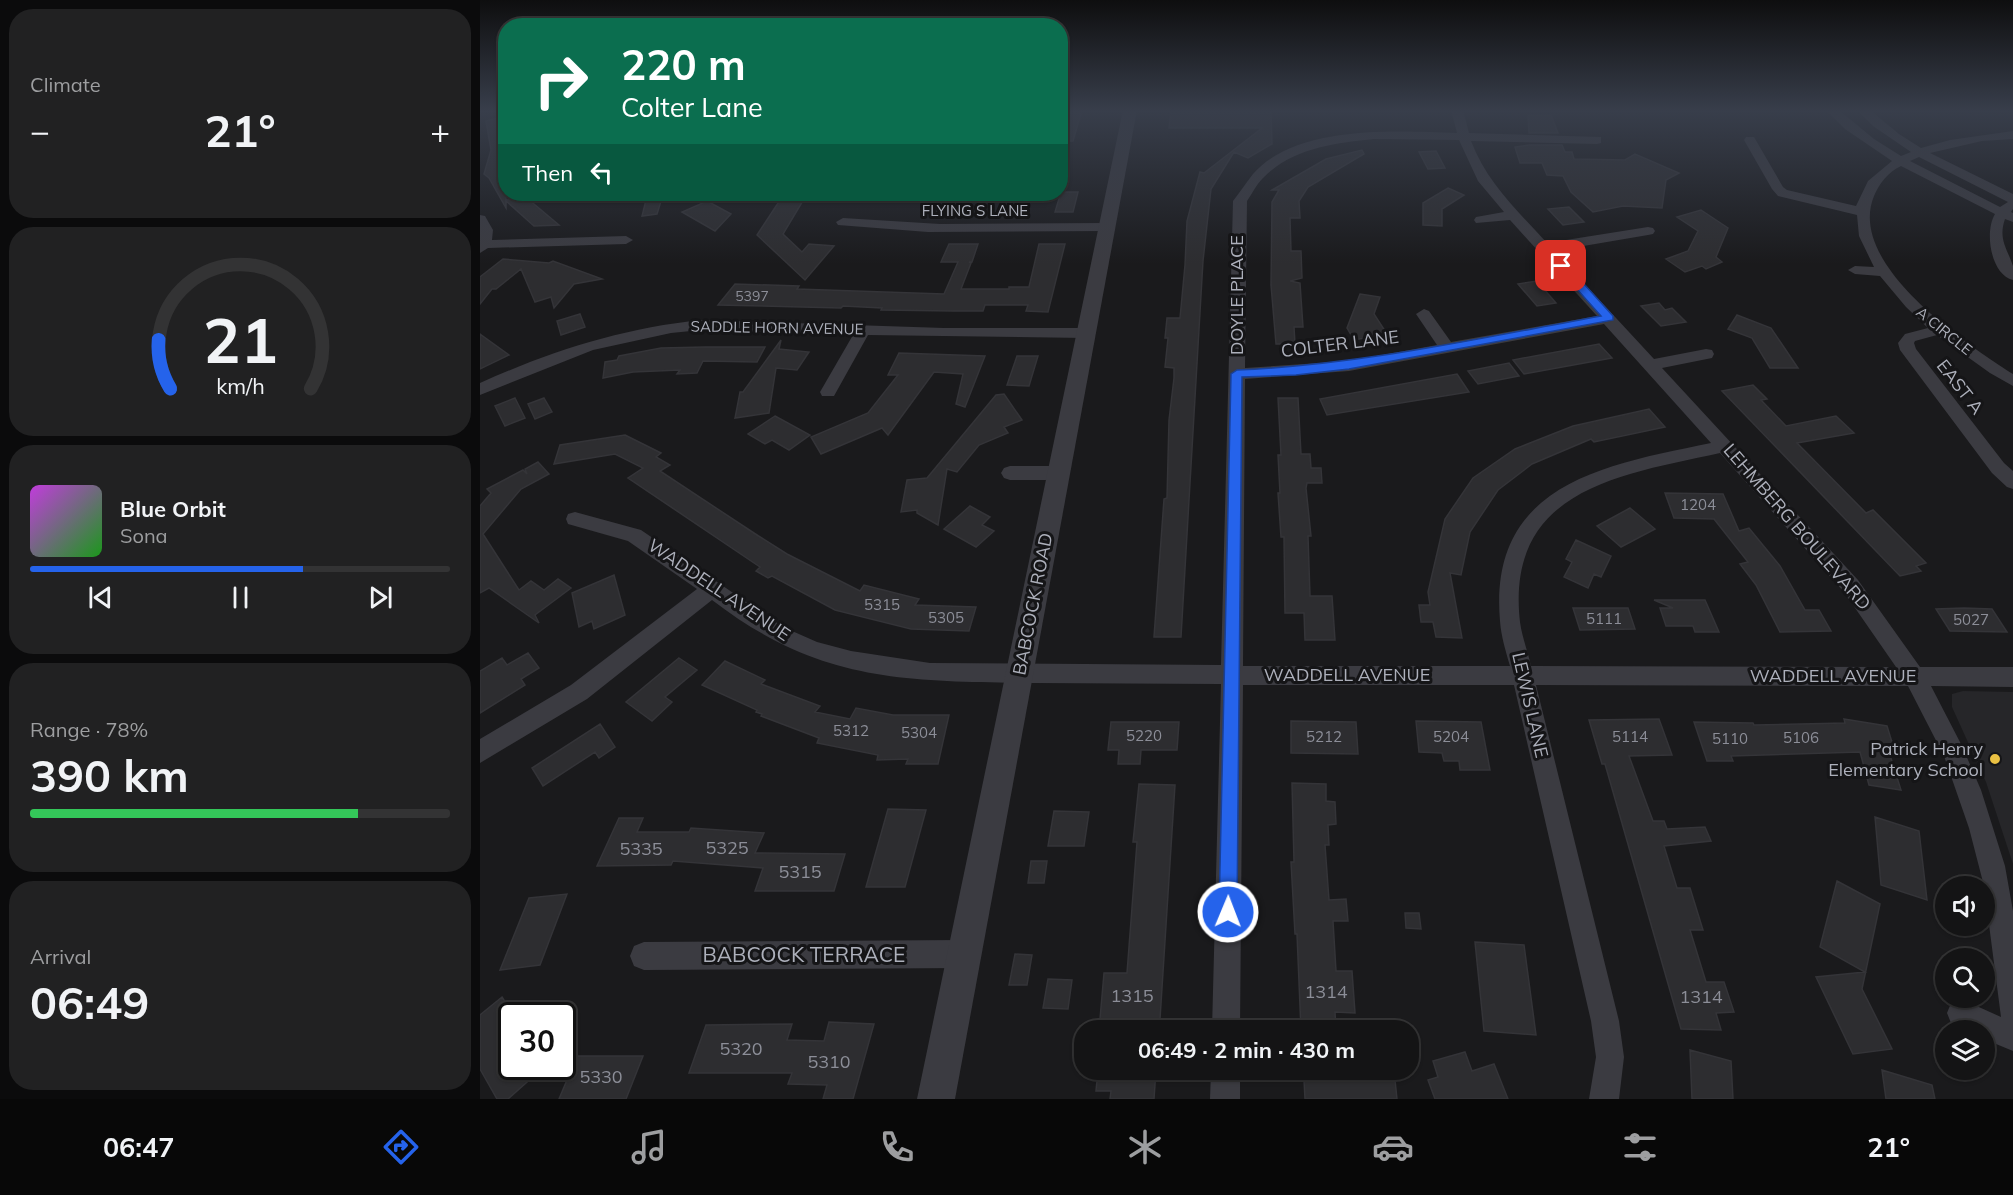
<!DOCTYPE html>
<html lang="en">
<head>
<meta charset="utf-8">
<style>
	:root { --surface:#141415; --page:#212122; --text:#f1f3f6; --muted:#9d9ea0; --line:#333334; --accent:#2563eb }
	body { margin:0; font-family:Mulish,sans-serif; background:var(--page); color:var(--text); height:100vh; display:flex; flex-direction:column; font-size:22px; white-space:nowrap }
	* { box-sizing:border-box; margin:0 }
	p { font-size:20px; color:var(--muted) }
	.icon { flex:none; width:33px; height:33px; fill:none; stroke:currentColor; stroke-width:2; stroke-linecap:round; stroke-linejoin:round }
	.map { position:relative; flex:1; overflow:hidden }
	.side { display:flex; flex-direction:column; gap:9px; padding:9px; background:#0b0b0c; width:480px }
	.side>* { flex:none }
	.banner { position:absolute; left:18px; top:18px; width:570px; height:183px; border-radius:24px; box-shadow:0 2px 4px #0004,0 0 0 2px var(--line); background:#0b6e4f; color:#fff; overflow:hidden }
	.controls { position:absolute; left:1455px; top:876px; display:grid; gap:12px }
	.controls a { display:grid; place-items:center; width:60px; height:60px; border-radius:50%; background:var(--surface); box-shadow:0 2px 4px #0004,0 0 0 2px var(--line); font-size:30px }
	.speed { position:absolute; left:18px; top:1002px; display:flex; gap:12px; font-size:30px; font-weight:700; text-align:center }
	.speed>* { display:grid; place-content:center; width:78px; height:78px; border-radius:50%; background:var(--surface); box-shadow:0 2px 4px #0004,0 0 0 2px var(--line); line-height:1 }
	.speed .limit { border:3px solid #111; border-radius:9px; background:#fff; color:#111 }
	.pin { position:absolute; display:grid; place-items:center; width:51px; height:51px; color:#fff; margin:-26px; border-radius:12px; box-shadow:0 3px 9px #0006 }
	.me { position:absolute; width:66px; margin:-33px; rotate:1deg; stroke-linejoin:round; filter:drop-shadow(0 0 4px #0008) }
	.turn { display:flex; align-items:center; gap:21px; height:126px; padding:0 24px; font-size:27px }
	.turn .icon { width:78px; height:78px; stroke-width:2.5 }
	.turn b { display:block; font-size:42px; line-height:51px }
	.then { display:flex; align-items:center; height:57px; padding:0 24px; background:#0003; gap:12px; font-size:22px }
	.big { font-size:45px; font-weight:700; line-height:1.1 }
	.side .widget { flex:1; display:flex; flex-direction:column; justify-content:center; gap:9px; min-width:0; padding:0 21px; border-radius:24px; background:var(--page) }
	.side .dial { align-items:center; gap:0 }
	.dial svg { height:156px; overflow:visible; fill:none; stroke:var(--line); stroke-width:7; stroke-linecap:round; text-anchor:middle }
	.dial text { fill:var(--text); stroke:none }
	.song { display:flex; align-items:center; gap:18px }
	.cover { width:72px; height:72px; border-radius:9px; background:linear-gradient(135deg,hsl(290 70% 55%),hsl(120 70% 35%)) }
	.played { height:6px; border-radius:3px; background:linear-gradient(90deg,var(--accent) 65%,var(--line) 65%) }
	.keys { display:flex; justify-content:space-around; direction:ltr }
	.heat { display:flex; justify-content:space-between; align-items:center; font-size:33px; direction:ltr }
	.charge { height:9px; border-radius:4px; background:linear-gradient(90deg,#34c759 78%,var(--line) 0) }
	.trip { position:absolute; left:594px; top:1020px; width:345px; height:60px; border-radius:24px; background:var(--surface); box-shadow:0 2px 4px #0004,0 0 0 2px var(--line); font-weight:700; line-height:60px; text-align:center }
	.tabs { display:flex; height:96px; justify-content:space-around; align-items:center; background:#080808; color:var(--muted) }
	.tabs .icon { width:42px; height:42px }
	.tabs .current { color:var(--accent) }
	.tabs b { font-size:27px; color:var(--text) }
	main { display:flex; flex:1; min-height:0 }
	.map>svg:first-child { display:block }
	.built { fill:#262629 }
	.building { fill:#2d2d30; stroke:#343438; stroke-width:1.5 }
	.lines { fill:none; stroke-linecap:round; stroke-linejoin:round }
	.minor { fill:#3b3b41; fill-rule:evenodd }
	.tertiary { fill:#3b3b41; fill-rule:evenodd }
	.route { fill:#2563eb; stroke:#184099; stroke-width:1.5 }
	.poi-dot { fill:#eac143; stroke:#151517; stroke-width:2 }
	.labels { text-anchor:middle; stroke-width:6; stroke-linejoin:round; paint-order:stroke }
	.far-number-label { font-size:14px; fill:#8c8e98 }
	.far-street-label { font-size:15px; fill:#adb0bb; stroke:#151517 }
	.number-label { font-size:15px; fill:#8c8e98 }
	.street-label { font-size:18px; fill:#adb0bb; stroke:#151517 }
	.poi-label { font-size:18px; fill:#adb0bb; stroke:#151517; text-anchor:end }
	.near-number-label { font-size:18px; fill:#8c8e98 }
	.near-street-label { font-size:21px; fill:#adb0bb; stroke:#151517 }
</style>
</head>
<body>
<main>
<section class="side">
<div class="widget"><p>Climate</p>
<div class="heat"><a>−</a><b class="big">21°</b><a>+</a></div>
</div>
<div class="widget dial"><svg viewBox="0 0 100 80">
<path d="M14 69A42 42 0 1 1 86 69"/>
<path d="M14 69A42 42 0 0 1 8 44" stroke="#2563eb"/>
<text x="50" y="56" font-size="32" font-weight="700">21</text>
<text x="50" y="72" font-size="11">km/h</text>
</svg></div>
<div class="widget">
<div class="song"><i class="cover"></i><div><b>Blue Orbit</b><p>Sona</p></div></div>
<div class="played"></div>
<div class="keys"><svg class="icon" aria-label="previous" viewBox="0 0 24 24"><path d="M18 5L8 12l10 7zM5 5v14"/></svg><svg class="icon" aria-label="pause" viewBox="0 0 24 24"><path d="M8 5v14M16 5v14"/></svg><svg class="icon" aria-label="next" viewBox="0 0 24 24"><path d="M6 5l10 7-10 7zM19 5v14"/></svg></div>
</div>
<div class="widget"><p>Range · 78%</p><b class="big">390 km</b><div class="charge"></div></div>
<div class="widget"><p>Arrival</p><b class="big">06:49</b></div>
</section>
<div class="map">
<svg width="1533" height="1099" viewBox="0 0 1533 1099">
	<rect width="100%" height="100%" fill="#1a1a1c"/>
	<!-- built -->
	<path class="built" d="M1483,691l50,1v172l-27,-82 -34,-75v-13z"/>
	<!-- building -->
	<path class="building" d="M588,110h14l-9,31h-13v-21h4z
		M691,110h100l1,34 -24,14 -14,-6 -23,37 -8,72 -22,376h-27l10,-138 3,-1 2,-78 5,-42v-10l-9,-1 3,-29h-3l2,-20h13l5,-53 2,-44 13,-49 4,1 58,-45h-93z
		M1048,115h23l7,18h-29z
		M26,116v84l22,-1 31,26 -25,1 -28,-25v7l-17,-30 -5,-4 7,-24 -5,-29z
		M1049,145h33l3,7h7l2,7 51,1 10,-6 44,19 -13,7 -4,28 -39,-2 -30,6 -22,-20 -8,-16 -16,-1 -5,-12h-22l-5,-16z
		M882,150l2,4 -56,33 -9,14 1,17h-10l1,33h10l1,27 -12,3 10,2 3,44h-9l1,17h-19l-5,-59 1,-83 7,-12h-7l54,-31z
		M956,151l9,17 -17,1 -9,-17z
		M968,188l16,7 -22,14v17l-19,-1v-22z
		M581,192h17l-5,20h-18z
		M304,194h23l-24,40 19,18 7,-8 25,2 -29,34 -48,-45z
		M182,198l-5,16 -15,2 4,-16z
		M227,201l24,13 -16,17 -33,-19z
		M1089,207l15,15 -21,3 -15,-16z
		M1221,210l27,18 -12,29 6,5 -16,7 -4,-3 -17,6 -19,-13 22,-8 10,-20 -21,-14z
		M469,244h29l-6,18h-3l2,1 -10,26h48v-2h20l10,-43h26l-17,68 -22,-1 2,-6h-43l-2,6h-29l-73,-1 1,-2 -39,-2 -2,2 -123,-3 17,-21 64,2 -2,3 147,5 14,-32h-17z
		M23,259l46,4 4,-2 49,18 -28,5 -20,24 -3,-11 -16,5 -14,-33 -25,20h-4l-12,15v-27z
		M1057,281l19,22 -19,3 -19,-22z
		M880,294l20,3 -6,17 13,20 -33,6 -7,-12z
		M1179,303l6,7 7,-2 14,14 -25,4 -20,-20z
		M100,314l5,13 -24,8 -4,-14z
		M1257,315l34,13 27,40h-28l-18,-30 -24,-9z
		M0,334l29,21 -29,14z
		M301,340l-2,9 30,3 -12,18 -21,-2 -7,45 -34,5 5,-26h3z
		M1119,344l13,14 -88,16 -11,-14z
		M225,347h60l-8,15 -54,-1 -6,12 -20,1 3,-4 -47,2 -30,6 2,-16 12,-2 2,-4 42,-8z
		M419,353l86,3 -20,51 -9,-3 7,-30 -29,-2 -46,63 -6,-7 -61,26 -10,-17 57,-24 30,-38h-10z
		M537,356h21l-9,30 -22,-1z
		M1029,363l10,13 -41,8 -10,-13z
		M977,374l12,18 -142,23 -7,-16z
		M1273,385l14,14 -6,1 25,26 50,-10 18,17 -57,10 69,70 7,-3 53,53 -10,3 5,5 -21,5 -178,-185z
		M524,394l18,26 -18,7 4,6 -29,12 -22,27 -10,-3 -9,56 -21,-12v-3l-16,2 6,-32 20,-2 69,-83z
		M35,398l10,20 -20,8 -10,-20z
		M64,398l8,14 -17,7 -7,-15z
		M798,398h20l3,56h9l1,14h10l1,15h-15l-1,5 5,48h-3l2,60h22l3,44h-30l-1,-27h-19l-1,-76h-3l-3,-44h2l-2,-38h3z
		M1169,409l16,18 -71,15 -3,-3 -59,25 -34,26 -28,42 -9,43 -11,-2 12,65 -26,-1 -3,-15h-12l-2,-17h11l-2,-13 17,-73 28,-41 42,-29 58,-23z
		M295,416l35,19 -21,15 -17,-10 -7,4 -17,-10z
		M145,435l36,18 -5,4 14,8 -10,6 97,64 30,19 73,37 4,-6 55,14 -4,6 61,2 -7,24 -58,-2 -76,-19 -63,-34 -4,2 -12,-7 4,-4 -132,-89 15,-10 -28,-14 -61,10 6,-19z
		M58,462l11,12 -28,15 -38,45 36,56 12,-9 13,9 14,-11 13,9 -36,27 4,8 -50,-35 -9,5v-87l11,-13 -4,-4 36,-19 4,4 -2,-5z
		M1185,493l58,1 16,37 10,-3 31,38 25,44h14l12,21 -51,1 -24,-47 -16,-21 8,-2 -34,-43 -40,-1z
		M490,506l20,11 -8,8 12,6 -18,16 -32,-18z
		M1150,508l25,21 -34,18 -24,-21z
		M1096,540l35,16 -10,21 -7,-3 -6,14 -24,-11 8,-15 -6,-3z
		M134,575l11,40 -31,14 -2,-8 -13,6 -7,-34z
		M1174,600h51l14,32h-24l-2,-6h-27l-6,-18h13z
		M1093,608h55l7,21 -55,1z
		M1484,608l28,1 15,23 -57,-1 -14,-22z
		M48,653l11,15 -18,11 4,6 -45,28v-42l22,-13 5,7z
		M199,658l18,12 -32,27 7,5 -20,19 -26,-19z
		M245,661l40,19 -4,4 59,22 -5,6 35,7 6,-11 37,7h56l-11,49h-32l2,-5 -31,1 1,-5 -61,-12 2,-5 -58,-22 1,-2 -6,-2 1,-2 -55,-25z
		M1179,719l13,36 -43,1 24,65h11l3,8 38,-2 6,14 -47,5 13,42h13l13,42h-13l16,52h18l10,30 -18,1 5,17 -40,-1 -76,-265h-3l-13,-44z
		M1364,719l43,7 8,26h-6l12,38 -32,-5 -9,-33 -129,4 2,5h-26l-13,-39 59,1 1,2 91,-2z
		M811,721l65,1 2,32 -67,-1z
		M936,721l65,1 9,48h-30l-1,-9h-15l-2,-8 -23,-1z
		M631,722h68l-2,28h-36l-1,14h-22l1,-14h-11z
		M120,724l15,23 -16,11 -4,-6 -52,34 -11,-18z
		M812,783l34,1v17l9,1 1,22 -8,1 1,20h-4l4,55 17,-1 2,22h-15l3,50h16l3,42 -20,-1 1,18h-35l-4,-96h-2l-4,-72h3z
		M659,784l36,1 -15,234h-60l4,-46h23l10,-131h-4z
		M408,809l38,1 -21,77h-39z
		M574,811l35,1 -5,34h-36z
		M1395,817l44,14 8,69 -46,-15z
		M139,818h24l-6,14h52l2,-4 73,5 -9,20 90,1 -11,37h-79l8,-23 -90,-7 -2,4 -74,1z
		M551,861h16l-3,22h-16z
		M1357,881l43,23 -18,85 30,60 -39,5 -37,-77 49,-5 -45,-25z
		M87,894l-27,71 -40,5 29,-72z
		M925,913h14l2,16 -15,-1z
		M995,942l49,3 12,90 -52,-4z
		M535,954l17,1 -5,30h-18z
		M568,979l24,1 -4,29 -25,-1z
		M22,997l10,16v53h33l-37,33h-11l-17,-30v-54z
		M349,1022l45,2 -21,75h-30l4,-14 -39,-1 4,-11h-103l17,-48 86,-1 -5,16 37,1z
		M1210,1050l41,11 2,38h-41z
		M985,1052l7,19 22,-7 14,35h-73l-7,-19 10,-3 -5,-16z
		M97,1056h66l-17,43h-67z
		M618,1070h58l-2,29h-44l1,-8h-15z
		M1402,1070l50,15 3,14h-49z
		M824,1080h91l2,19h-92z"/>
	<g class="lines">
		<!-- minor -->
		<path class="minor" d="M971,110h12l6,23 132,4v6l-4,1 -126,-3c16,42 47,70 76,102l101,-16 5,1 2,3 -2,3 -5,1 -94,16 100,108 52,-10 6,1 2,4 -2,4 -50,10 196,212 62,87h93v20l-82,-1 31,60 19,44 24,76 8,45v140l-29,-12v-9h-17l-16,-7 -4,-10 4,-10 10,-4 40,18 -17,-131 -15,-58 -25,-72 -36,-70 -372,-1 83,336 5,36 -5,42h-30l7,-42 -5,-36 -77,-336h-271l-3,345h-28l9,-346c-62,0 -125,-1 -187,-1 -129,-2 -214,0 -322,-83l-125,99 -107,64v-24l91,-54 126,-96 -69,-48 -60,-17 -2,-5 2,-5 7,-2 66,18 142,97 34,15 34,9 79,12 291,2 12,-464c7,-9 13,-18 20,-27 44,-50 144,-43 204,-41zM894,139l85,1 19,41 26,31 -28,5 -2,3 2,3 34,-3 87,96 -146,26 -22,-31 -5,-2 -8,5 21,31 -88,16 -104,7 2,-167c5,-7 9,-16 16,-23 29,-30 72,-35 111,-39zM1124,324l107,119c-106,22 -223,40 -211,178 1,15 6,31 10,45h-267l2,-287 104,-8zM1240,453l124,139 52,75 -365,-1c-3,-14 -9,-29 -11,-44 -15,-133 100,-147 200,-169z
			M1346,110h13l35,29 27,17 10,-4 -38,-26 -16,-16h13l29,24 22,14 29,-8 63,-9v8l-31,2 -52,12 83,41v15l-2,3 2,1v9l-8,-3c-7,20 2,29 8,47 0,4 0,10 0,14 -22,-5 -29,-48 -18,-66l-94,-48c-13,6 -22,18 -27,30 -28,68 92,148 139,178v12l-23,-13 -53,-38 -22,6 -1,2 2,6 88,114 9,8v18l-6,-2 -15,-14 -92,-123 -2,-7 7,-9 23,-6 -22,-21 -26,-31 -25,-2 -7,-4 7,-4 19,1 -15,-31 -2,-21 -79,-19 -6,-7 -28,-49 2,-3h8l29,50 4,3 69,16 12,-25 24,-20 -47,-32zM1439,157l89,45 -8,5 -90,-46z
			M0,215l5,1 8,14 -1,10 134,-4 7,4 -7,4 -138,4 -8,5z
			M363,218l97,6 166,-1 7,4 -7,4 -178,1 -90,-7 -2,-3z
			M221,320l243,8h142l8,5 -8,5 -218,-3 -34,61h-12l-2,-4 33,-57 -152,-5 -30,3 -78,17 -113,45v-12c71,-32 143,-55 221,-63z
			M530,466h49l6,2 3,5 -3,5 -6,2h-49l-6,-2 -3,-5 3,-5z
			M485,940l10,4 4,10 -4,10 -10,4 -321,2 -10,-4 -4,-10 4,-10 10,-4z
			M731,1070h29v29h-30z"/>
		<!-- tertiary -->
		<path class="tertiary" d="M643,110h14l-182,989h-38z"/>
	</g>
	<!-- sky -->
	<linearGradient id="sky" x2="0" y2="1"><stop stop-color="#0e0e0f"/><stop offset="0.42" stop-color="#383e4b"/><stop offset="1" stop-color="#383e4b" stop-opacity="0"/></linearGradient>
	<rect width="1533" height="264" fill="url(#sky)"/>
	<!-- route -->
	<path class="route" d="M1078,263h7l48,53v4l-264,49 -53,6 -54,2 -5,535 -2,7 -7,2 -6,-2 -3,-7 12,-538 6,-4c123,-5 243,-32 364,-54l-43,-48z"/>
	<!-- markers -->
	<circle class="poi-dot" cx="1515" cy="759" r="6"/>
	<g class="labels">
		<!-- far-number labels -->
		<g class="far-number-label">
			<text x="272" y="301">5397</text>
		</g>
		<!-- far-street labels -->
		<g class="far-street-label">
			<text x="495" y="216">FLYING S LANE</text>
			<text transform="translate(297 328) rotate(1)" y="5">SADDLE HORN AVENUE</text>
			<text transform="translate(1464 331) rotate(39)" y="5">A CIRCLE</text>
		</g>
		<!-- number labels -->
		<g class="number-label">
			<text x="1218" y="510">1204</text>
			<text x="402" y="610">5315</text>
			<text x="466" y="623">5305</text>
			<text x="1124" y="624">5111</text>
			<text x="1491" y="625">5027</text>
			<text x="371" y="736">5312</text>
			<text x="439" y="738">5304</text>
			<text x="664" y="741">5220</text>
			<text x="844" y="742">5212</text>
			<text x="971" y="742">5204</text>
			<text x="1150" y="742">5114</text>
			<text x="1321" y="743">5106</text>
			<text x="1250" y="744">5110</text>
		</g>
		<!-- street labels -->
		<g class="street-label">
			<text transform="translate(757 295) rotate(-90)" y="6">DOYLE PLACE</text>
			<text transform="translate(860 344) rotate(-7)" y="6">COLTER LANE</text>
			<text transform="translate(1480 387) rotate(52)" y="6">EAST A</text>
			<text transform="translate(1317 527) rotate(49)" y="6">LEHMBERG BOULEVARD</text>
			<text transform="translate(239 590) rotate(34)" y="6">WADDELL AVENUE</text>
			<text transform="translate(553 604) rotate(-79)" y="6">BABCOCK ROAD</text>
			<text x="867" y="681">WADDELL AVENUE</text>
			<text x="1353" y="682">WADDELL AVENUE</text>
			<text transform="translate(1050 705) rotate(77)" y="6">LEWIS LANE</text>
		</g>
		<!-- poi labels -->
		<g class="poi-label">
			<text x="1503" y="755">Patrick Henry<tspan x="1503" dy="21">Elementary School</tspan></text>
		</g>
		<!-- near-number labels -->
		<g class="near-number-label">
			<text x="247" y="854">5325</text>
			<text x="161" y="855">5335</text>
			<text x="320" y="878">5315</text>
			<text x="846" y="998">1314</text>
			<text x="652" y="1002">1315</text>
			<text x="1221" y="1003">1314</text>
			<text x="261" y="1055">5320</text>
			<text x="349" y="1068">5310</text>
			<text x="121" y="1083">5330</text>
		</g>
		<!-- near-street labels -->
		<g class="near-street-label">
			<text x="324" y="962">BABCOCK TERRACE</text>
		</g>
	</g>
</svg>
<div class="controls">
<a><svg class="icon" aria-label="sound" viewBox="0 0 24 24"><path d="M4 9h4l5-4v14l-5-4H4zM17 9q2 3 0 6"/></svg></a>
<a><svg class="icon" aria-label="search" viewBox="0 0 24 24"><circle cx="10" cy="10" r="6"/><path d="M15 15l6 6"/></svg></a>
<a><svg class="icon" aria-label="layers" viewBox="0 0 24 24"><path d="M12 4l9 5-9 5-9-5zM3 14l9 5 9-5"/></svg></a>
</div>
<div class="speed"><div class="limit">30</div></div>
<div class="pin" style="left:1081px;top:266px;background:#d93025"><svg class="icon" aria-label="arrive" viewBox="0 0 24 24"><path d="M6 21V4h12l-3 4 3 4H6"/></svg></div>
<svg class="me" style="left:748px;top:912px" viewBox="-20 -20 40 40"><circle r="17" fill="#2563eb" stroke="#fff" stroke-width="3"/><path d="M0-11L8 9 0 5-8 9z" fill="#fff"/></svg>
<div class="trip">06:49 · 2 min · 430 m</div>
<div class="banner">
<div class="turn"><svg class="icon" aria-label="right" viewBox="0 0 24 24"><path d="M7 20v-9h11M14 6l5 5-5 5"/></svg><div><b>220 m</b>Colter Lane</div></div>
<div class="then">Then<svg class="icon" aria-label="left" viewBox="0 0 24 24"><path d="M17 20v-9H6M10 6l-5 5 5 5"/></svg></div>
</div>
</div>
</main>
<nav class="tabs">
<b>06:47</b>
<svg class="icon current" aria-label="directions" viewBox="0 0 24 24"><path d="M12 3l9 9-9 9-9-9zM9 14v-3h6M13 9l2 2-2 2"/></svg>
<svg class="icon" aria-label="music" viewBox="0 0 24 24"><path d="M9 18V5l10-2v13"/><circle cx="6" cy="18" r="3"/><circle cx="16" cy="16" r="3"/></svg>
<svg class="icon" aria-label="phone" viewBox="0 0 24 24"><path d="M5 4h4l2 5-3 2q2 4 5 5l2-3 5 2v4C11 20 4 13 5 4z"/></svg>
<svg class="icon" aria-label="climate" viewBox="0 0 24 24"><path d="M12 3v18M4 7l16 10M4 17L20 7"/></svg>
<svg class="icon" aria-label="car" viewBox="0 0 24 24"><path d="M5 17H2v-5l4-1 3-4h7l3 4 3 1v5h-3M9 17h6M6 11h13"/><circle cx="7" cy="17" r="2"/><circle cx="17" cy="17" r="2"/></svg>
<svg class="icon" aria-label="filters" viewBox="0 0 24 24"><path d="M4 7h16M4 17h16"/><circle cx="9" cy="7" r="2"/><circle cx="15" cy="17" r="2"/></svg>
<b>21°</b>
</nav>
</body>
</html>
